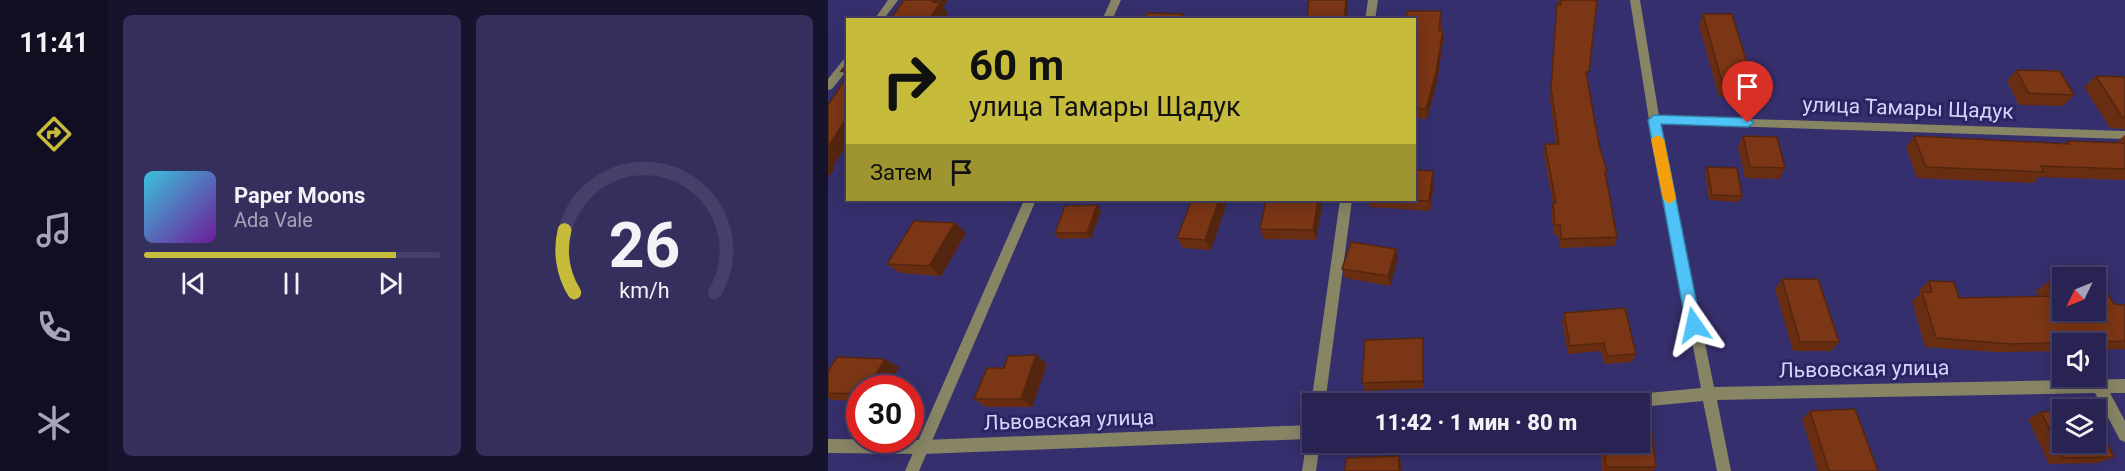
<!DOCTYPE html>
<html lang="ru">
<head>
<meta charset="utf-8">
<style>
	:root { --surface:#282352; --page:#342f5c; --text:#f1f3f6; --muted:#a5a4b8; --line:#444069; --accent:#c7bb3c }
	body { margin:0; font-family:Roboto,sans-serif; background:var(--page); color:var(--text); height:100vh; display:flex; flex-direction:column; font-size:22px; white-space:nowrap }
	* { box-sizing:border-box; margin:0 }
	p { font-size:20px; color:var(--muted) }
	.icon { flex:none; width:33px; height:33px; fill:none; stroke:currentColor; stroke-width:2; stroke-linecap:round; stroke-linejoin:round }
	.map { position:relative; flex:1; overflow:hidden }
	.side { display:flex; flex-direction:column; gap:15px; padding:15px; background:#16132d; width:720px }
	.side>* { flex:none }
	.guide { position:absolute; left:18px; top:18px; width:570px; height:183px; border-radius:0px; box-shadow:0 3px 15px #0003,0 0 0 2px var(--line); background:#c7bb3c; color:#111; overflow:hidden }
	.needle { width:39px; rotate:227deg }
	.controls { position:absolute; left:1224px; top:267px; display:grid; gap:12px }
	.controls a { display:grid; place-items:center; width:54px; height:54px; border-radius:0px; background:var(--surface); box-shadow:0 3px 15px #0003,0 0 0 2px var(--line); font-size:30px }
	.speed { position:absolute; left:18px; top:375px; display:flex; gap:12px; font-size:30px; font-weight:700; text-align:center }
	.speed>* { display:grid; place-content:center; width:78px; height:78px; border-radius:50%; background:var(--surface); box-shadow:0 3px 15px #0003,0 0 0 2px var(--line); line-height:1 }
	.speed .limit { border:9px solid #d22; background:#fff; color:#111 }
	.pin { position:absolute; display:grid; place-items:center; width:51px; height:51px; color:#fff; margin:-62px -26px; border-radius:50% 50% 50% 0; rotate:-45deg; box-shadow:0 0 6px #0007 }
	.pin .icon { rotate:45deg }
	.me { position:absolute; width:66px; margin:-33px; rotate:349deg; stroke-linejoin:round; filter:drop-shadow(0 0 4px #0008) }
	.turn { display:flex; align-items:center; gap:21px; height:126px; padding:0 24px; font-size:27px }
	.turn .icon { width:78px; height:78px; stroke-width:2.5 }
	.turn b { display:block; font-size:42px; line-height:51px }
	.then { display:flex; align-items:center; height:57px; padding:0 24px; background:#0003; gap:12px; font-size:22px }
	.side .card { flex:1; display:flex; flex-direction:column; justify-content:center; gap:9px; min-width:0; padding:0 21px; border-radius:9px; background:var(--page) }
	.side .dial { align-items:center; gap:0 }
	.dial svg { height:156px; overflow:visible; fill:none; stroke:var(--line); stroke-width:7; stroke-linecap:round; text-anchor:middle }
	.dial text { fill:var(--text); stroke:none }
	.song { display:flex; align-items:center; gap:18px }
	.cover { width:72px; height:72px; border-radius:9px; background:linear-gradient(135deg,hsl(190 70% 55%),hsl(280 70% 35%)) }
	.played { height:6px; border-radius:3px; background:linear-gradient(90deg,var(--accent) 85%,var(--line) 85%) }
	.keys { display:flex; justify-content:space-around; direction:ltr }
	.side .tiles { flex:1; display:grid; gap:15px; grid-template-columns:repeat(2,1fr) }
	.trip { position:absolute; left:474px; top:393px; width:348px; height:60px; border-radius:0px; background:var(--surface); box-shadow:0 3px 15px #0003,0 0 0 2px var(--line); font-weight:800; line-height:60px; text-align:center }
	main { display:flex; flex:1; min-height:0 }
	.tabs { display:flex; flex-direction:column; width:108px; justify-content:space-around; align-items:center; background:#100e21; color:var(--muted) }
	.tabs .icon { width:42px; height:42px }
	.tabs .selected { color:var(--accent) }
	.tabs b { font-size:27px; color:var(--text) }
	.map>svg:first-child { display:block }
	.lines { fill:none; stroke-linecap:round; stroke-linejoin:round }
	.minor { fill:#888565; fill-rule:evenodd }
	.tertiary { fill:#888565; fill-rule:evenodd }
	.wall { fill:#692e12 }
	.shaded-wall { fill:#55260f }
	.building { fill:#7a3615; stroke:#55260f; stroke-width:1.5 }
	.route { fill:#4fc3f7; stroke:#337fa1; stroke-width:1.5 }
	.slow { fill:#f59e0b }
	.labels { text-anchor:middle; stroke-width:6; stroke-linejoin:round; paint-order:stroke }
	.street-label { font-size:21px; fill:#d3d4fa; stroke:#2c2462 }
</style>
</head>
<body>
<main>
<nav class="tabs">
<b>11:41</b>
<svg class="icon selected" aria-label="directions" viewBox="0 0 24 24"><path d="M12 3l9 9-9 9-9-9zM9 14v-3h6M13 9l2 2-2 2"/></svg>
<svg class="icon" aria-label="music" viewBox="0 0 24 24"><path d="M9 18V5l10-2v13"/><circle cx="6" cy="18" r="3"/><circle cx="16" cy="16" r="3"/></svg>
<svg class="icon" aria-label="phone" viewBox="0 0 24 24"><path d="M5 4h4l2 5-3 2q2 4 5 5l2-3 5 2v4C11 20 4 13 5 4z"/></svg>
<svg class="icon" aria-label="climate" viewBox="0 0 24 24"><path d="M12 3v18M4 7l16 10M4 17L20 7"/></svg>
</nav>
<section class="side">
<div class="tiles">
<div class="card">
<div class="song"><i class="cover"></i><div><b>Paper Moons</b><p>Ada Vale</p></div></div>
<div class="played"></div>
<div class="keys"><svg class="icon" aria-label="previous" viewBox="0 0 24 24"><path d="M18 5L8 12l10 7zM5 5v14"/></svg><svg class="icon" aria-label="pause" viewBox="0 0 24 24"><path d="M8 5v14M16 5v14"/></svg><svg class="icon" aria-label="next" viewBox="0 0 24 24"><path d="M6 5l10 7-10 7zM19 5v14"/></svg></div>
</div>
<div class="card dial"><svg viewBox="0 0 100 80">
<path d="M14 69A42 42 0 1 1 86 69"/>
<path d="M14 69A42 42 0 0 1 9 37" stroke="#c7bb3c"/>
<text x="50" y="56" font-size="32" font-weight="700">26</text>
<text x="50" y="72" font-size="11">km/h</text>
</svg></div>
</div>
</section>
<div class="map">
<svg width="1297" height="471" viewBox="0 0 1297 471">
	<rect width="100%" height="100%" fill="#362f6d"/>
	<g class="lines">
		<!-- minor -->
		<path class="minor" d="M60,0h10l-15,20h-9z
			M540,0h10l-3,20h-10z
			M802,0h10l19,116 466,15v8l-465,-15 54,263 411,-8v14h-15l15,28v21l-5,-2 -25,-47 -378,7 14,71h-14l-14,-70 -63,6v-3h-42l2,-5 5,-2 96,-9 -52,-268z
			M20,58v11l-16,20 -4,1v-11l16,-20z
			M512,200h12l-27,204h-13v3l-1,-3z
			M484,425v17h8l-4,29h-14l5,-32 -383,15 -96,-1v-14l96,1z"/>
		<!-- tertiary -->
		<path class="tertiary" d="M283,0h10l-9,20h-10z
			M196,200h12l-117,271h-14z"/>
	</g>
	<!-- wall -->
	<path class="wall" d="M730,0h39l-10,79 12,66 8,26 -1,5 11,61 -3,9 -54,2 -2,-13h-4l-3,-22 2,-10 -9,-48 1,-11h11l-6,-45 6,-83 1,-12 2,1z
		M613,11v20h2v10l-6,41 -10,37 -13,-1v-98z
		M875,14l51,72 -5,11h-30l-20,-72z
		M20,63v80l-15,23 2,2 -7,9v-72l19,-29 -6,-5z
		M1188,70l58,25 -11,11 -44,-1 -12,-24z
		M1268,76l29,1v52l-15,-1 -26,-41z
		M1297,135v45l-86,-3 -6,6 -116,-5 -11,-31 8,-11 151,8 2,-3 52,2 -1,-2z
		M915,136l42,32 -6,11 -34,-1 -7,-31z
		M879,167l35,29 -3,6 -30,-2 -4,-28z
		M605,171l1,11 -4,29 -60,-4 -1,-7h45z
		M364,200h32l2,5 -15,45 -28,-2 -6,-10z
		M269,205l4,6 -10,27 -32,1 -4,-6z
		M494,206l-6,34 -52,-1 -4,-10z
		M127,223l11,10 -25,43 -41,-3 -13,-9z
		M568,249l2,10 -8,27 -45,-8 -3,-9z
		M954,279l57,63 -8,9h-38l-18,-62z
		M1101,281l30,17 80,-2 -3,-5 12,-9 66,22 11,1v44l-29,1v-6h-34v7l-65,1 -72,-5 -13,-46 8,-7 -1,-4z
		M736,313l72,41 -4,8 -28,2 -3,-13 -33,3 -6,-32z
		M595,338l1,9v41l-59,3 -3,-8z
		M208,355l11,9 -15,43h-46l-12,-8 30,-31z
		M71,367l-12,21h-27v13l-28,-1 -4,-2v-27z
		M982,411l68,60h-60l-16,-52z
		M1213,412l73,45 -16,6 -49,1 -21,-45z
		M772,442h40l16,25 -3,4h-51z"/>
	<!-- shaded-wall -->
	<path class="shaded-wall" d="M105,0h15l-5,7 5,6 -4,7h-15l3,-18z
		M518,0h2v4l-1,16h-3z
		M615,31v10l-6,41 -10,37 -1,-10z
		M20,116v27l-15,23 2,2 -7,9v-30z
		M605,171l1,11 -4,29 -1,-10z
		M391,200h5l2,5 -15,45 -6,-10z
		M490,200h2l2,6 -6,34 -3,-10z
		M269,205l4,6 -10,27 -4,-5z
		M127,223l11,10 -25,43 -12,-10z
		M568,249l2,10 -8,27 -2,-10z
		M595,338l1,9v41l-1,-7z
		M208,355l11,9 -15,43 -11,-8z
		M57,359l14,8 -12,21h-19z
		M571,456l2,7v8h-2z"/>
	<!-- building -->
	<path class="building" d="M76,0h29l-1,2 8,1 -11,17h-50l2,-3h11z
		M481,0h37l-2,20h-37z
		M733,0h36l-8,72h-3l13,73 8,26 -2,1 12,65 -56,2 -1,-14h-5l-2,-22h3l-11,-59h14l-8,-56 6,-84 4,1z
		M579,11h34l-2,20h4l-7,41 -10,37 -12,-1v-88h-8z
		M319,13l36,1 -2,6h-38z
		M875,14h29l22,72h-31z
		M20,63v8h-7z
		M1188,70l44,1 14,24 -45,-2z
		M20,75v41l-20,31v-42z
		M1268,76l29,1v40h-3z
		M915,136l34,1 8,31 -35,-1z
		M1086,136l155,8 -2,-3 58,2v26l-84,-3 3,6 -118,-5z
		M879,167l30,1 5,28 -30,-1z
		M586,170l19,1 -4,30 -16,-1h1z
		M364,200h27l-14,40 -28,-2z
		M438,200h52l-5,30 -53,-1z
		M269,205l-10,28h-32l10,-27z
		M86,221l41,2 -26,43 -42,-2z
		M523,242l45,7 -8,27 -46,-7z
		M954,279h36l21,63h-39z
		M1268,280h3l15,24 11,1v36l-115,3 -74,-6 -14,-46h10l-3,-11 25,1 5,16 97,-2 -8,-14 14,-1v29h34z
		M797,308l11,46 -29,2 -3,-13 -34,3 -6,-33z
		M595,338v43l-61,2 3,-43z
		M208,355l-15,44h-47l13,-31h17l4,-12z
		M9,357l48,2 -17,29h-8v6l-32,-1v-22z
		M1027,409l23,62h-49l-19,-60z
		M1234,411v31h34v-21l18,36 -50,1 -23,-46z
		M812,426l11,1 5,40h-50l-2,-25h36z
		M571,456v15h-54l1,-13z"/>
	<!-- route -->
	<path class="route" d="M826,115l94,3 6,5 -6,4 -87,-3 40,201 -2,5 -5,2 -5,-2 -3,-5 -38,-205z"/>
	<!-- slow -->
	<path class="slow" d="M829,135l7,4 12,60 -7,5 -6,-5 -12,-60z"/>
	<g class="labels">
		<!-- street labels -->
		<g class="street-label">
			<text transform="translate(1080 108) rotate(2)" y="7">улица Тамары Щадук</text>
			<text transform="translate(1036 369) rotate(-1)" y="7">Львовская улица</text>
			<text transform="translate(241 420) rotate(-2)" y="7">Львовская улица</text>
		</g>
	</g>
</svg>
<div class="controls">
<a><svg class="needle" viewBox="-14 -14 28 28"><path d="M0-13l5 13h-10z" fill="#e53935"/><path d="M0 13l5-13h-10z" fill="#a5a4b8"/></svg></a>
<a><svg class="icon" aria-label="sound" viewBox="0 0 24 24"><path d="M4 9h4l5-4v14l-5-4H4zM17 9q2 3 0 6"/></svg></a>
<a><svg class="icon" aria-label="layers" viewBox="0 0 24 24"><path d="M12 4l9 5-9 5-9-5zM3 14l9 5 9-5"/></svg></a>
</div>
<div class="speed"><div class="limit">30</div></div>
<div class="pin" style="left:920px;top:123px;background:#d93025"><svg class="icon" aria-label="arrive" viewBox="0 0 24 24"><path d="M6 21V4h12l-3 4 3 4H6"/></svg></div>
<svg class="me" style="left:866px;top:325px" viewBox="-20 -20 40 40"><path d="M0-17L14 15 0 8-14 15z" fill="#4fc3f7" stroke="#fff" stroke-width="4"/></svg>
<div class="trip">11:42 · 1 мин · 80 m</div>
<div class="guide">
<div class="turn"><svg class="icon" aria-label="right" viewBox="0 0 24 24"><path d="M7 20v-9h11M14 6l5 5-5 5"/></svg><div><b>60 m</b>улица Тамары Щадук</div></div>
<div class="then">Затем<svg class="icon" aria-label="arrive" viewBox="0 0 24 24"><path d="M6 21V4h12l-3 4 3 4H6"/></svg></div>
</div>
</div>
</main>
</body>
</html>
